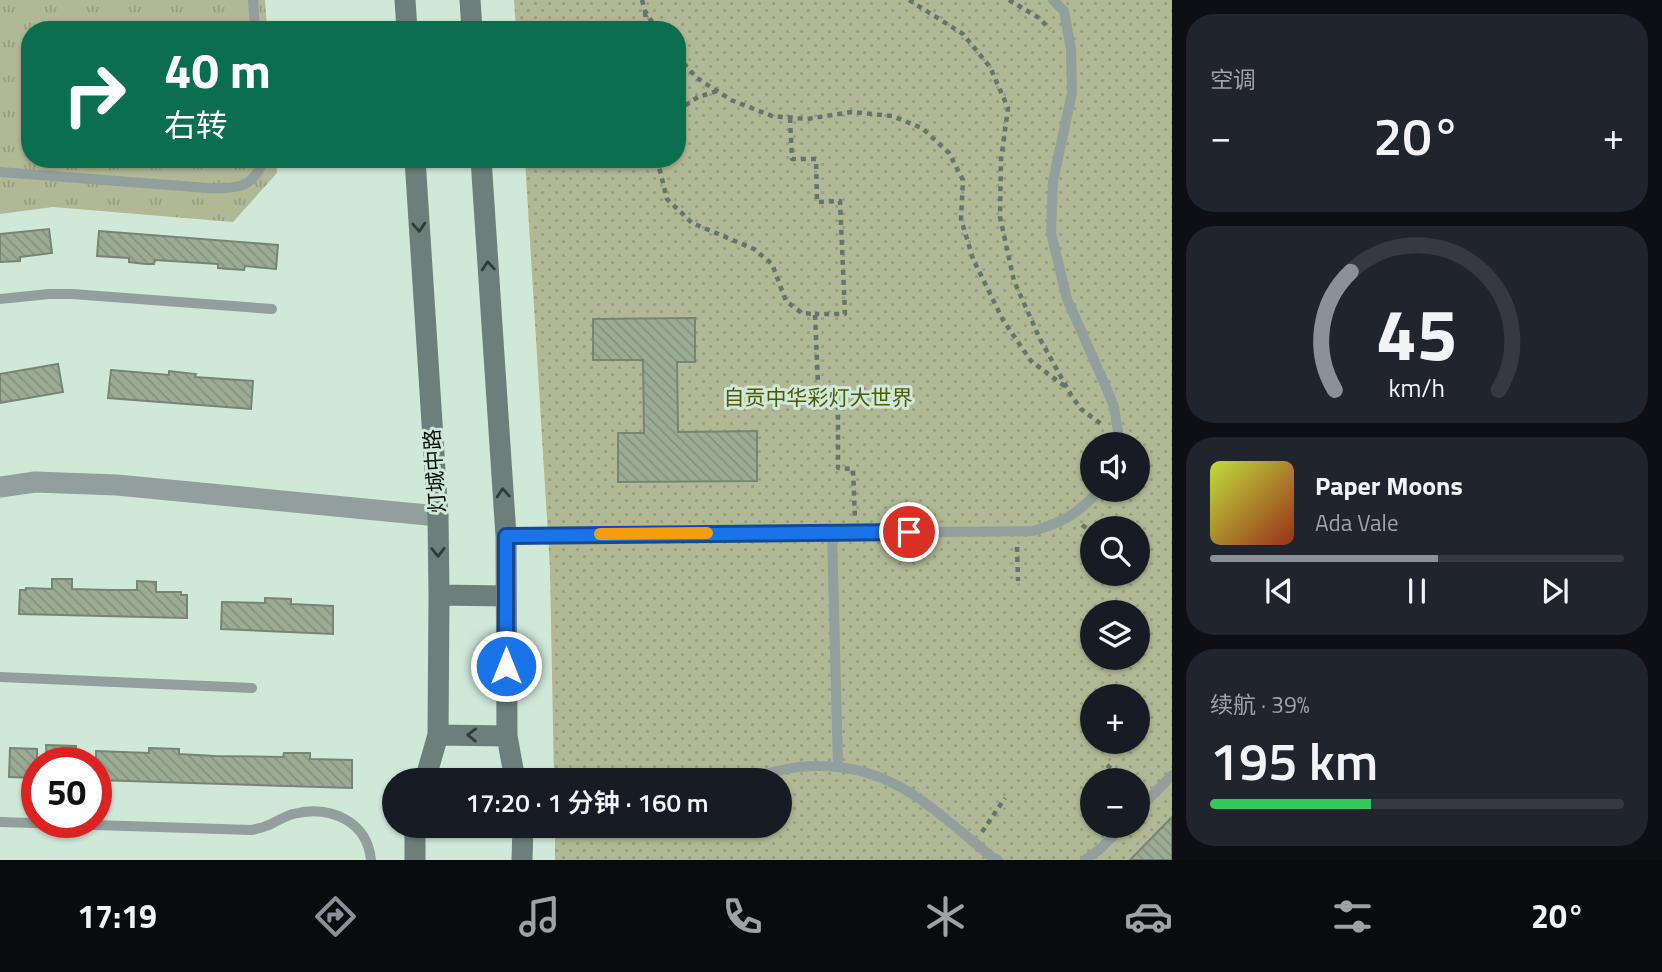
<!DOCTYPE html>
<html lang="zh">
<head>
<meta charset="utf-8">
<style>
	:root { --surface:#171b24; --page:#20242c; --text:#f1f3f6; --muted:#9ea1a6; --line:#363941; --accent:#8c9099 }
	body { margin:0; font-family:"Titillium Web","Noto Sans SC",sans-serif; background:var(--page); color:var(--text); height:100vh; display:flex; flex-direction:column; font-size:26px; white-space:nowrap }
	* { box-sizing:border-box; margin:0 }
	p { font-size:23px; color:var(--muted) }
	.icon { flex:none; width:38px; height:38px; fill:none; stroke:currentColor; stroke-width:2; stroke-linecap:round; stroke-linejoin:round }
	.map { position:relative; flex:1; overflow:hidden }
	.panel { display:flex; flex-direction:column; gap:14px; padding:14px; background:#0d0f14; width:490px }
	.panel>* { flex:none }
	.hud { position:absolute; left:21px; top:21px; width:665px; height:147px; border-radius:28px; box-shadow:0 2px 5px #0004; background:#0b6e4f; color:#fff; overflow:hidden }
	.tools { position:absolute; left:1080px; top:432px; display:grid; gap:14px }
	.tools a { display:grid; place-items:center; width:70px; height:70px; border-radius:50%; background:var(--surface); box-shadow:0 2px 5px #0004; font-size:35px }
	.speed { position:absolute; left:21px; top:747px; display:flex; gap:14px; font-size:35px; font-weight:700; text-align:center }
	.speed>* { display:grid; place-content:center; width:91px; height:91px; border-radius:50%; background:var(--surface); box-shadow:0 2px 5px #0004; line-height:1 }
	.speed .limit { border:10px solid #d22; background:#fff; color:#111 }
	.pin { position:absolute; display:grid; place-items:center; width:60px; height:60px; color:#fff; margin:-30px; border:4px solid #fff; border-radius:50%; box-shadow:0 2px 7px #0007 }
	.me { position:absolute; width:77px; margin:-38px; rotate:0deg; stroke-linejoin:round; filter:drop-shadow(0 0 5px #0008) }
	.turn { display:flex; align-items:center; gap:24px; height:147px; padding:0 28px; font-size:32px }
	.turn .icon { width:91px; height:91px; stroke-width:2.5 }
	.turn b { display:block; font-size:49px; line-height:60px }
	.big { font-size:52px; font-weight:600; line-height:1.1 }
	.panel .card { flex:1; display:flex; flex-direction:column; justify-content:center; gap:10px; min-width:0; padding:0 24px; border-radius:28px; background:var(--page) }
	.panel .dial { align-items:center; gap:0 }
	.dial svg { height:182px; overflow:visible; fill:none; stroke:var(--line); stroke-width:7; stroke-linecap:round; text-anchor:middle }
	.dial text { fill:var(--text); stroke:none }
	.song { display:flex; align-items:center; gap:21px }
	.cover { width:84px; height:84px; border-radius:10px; background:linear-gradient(135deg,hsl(70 70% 55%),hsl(10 70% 35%)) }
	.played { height:7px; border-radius:4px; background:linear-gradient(90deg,var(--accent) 55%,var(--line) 55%) }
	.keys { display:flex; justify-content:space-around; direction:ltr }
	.heat { display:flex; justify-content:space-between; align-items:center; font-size:38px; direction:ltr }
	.charge { height:10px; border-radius:5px; background:linear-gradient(90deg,#34c759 39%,var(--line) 0) }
	.trip { position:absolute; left:382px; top:768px; width:410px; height:70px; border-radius:35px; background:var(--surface); box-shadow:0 2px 5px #0004; font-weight:600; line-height:70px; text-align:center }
	.dock { display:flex; height:112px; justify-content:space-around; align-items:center; background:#090b0e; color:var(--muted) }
	.dock .icon { width:49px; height:49px }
	.dock .active { color:var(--accent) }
	.dock b { font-size:32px; color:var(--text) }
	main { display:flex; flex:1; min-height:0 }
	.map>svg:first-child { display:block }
	.grass { fill:url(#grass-tufts) }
	.park { fill:url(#park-dots); fill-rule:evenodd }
	.building { fill:url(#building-back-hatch); stroke:#778672; stroke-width:2 }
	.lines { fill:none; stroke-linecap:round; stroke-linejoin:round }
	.path { stroke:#65756b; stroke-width:4.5; stroke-dasharray:5 5; stroke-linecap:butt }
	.lane { stroke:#929f9c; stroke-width:10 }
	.street { stroke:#929f9c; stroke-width:21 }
	.secondary { stroke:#6c7f7a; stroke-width:21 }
	.oneway { stroke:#303c37 }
	.route-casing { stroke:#114b97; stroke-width:18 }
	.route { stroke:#1a73e8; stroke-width:12 }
	.slow { stroke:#f59e0b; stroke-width:12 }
	.labels { text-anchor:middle; stroke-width:6; stroke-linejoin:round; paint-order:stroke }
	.park-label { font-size:21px; fill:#4e5806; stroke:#cfe8d8 }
	.street-label { font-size:21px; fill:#08100b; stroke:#cfe8d8 }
</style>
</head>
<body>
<main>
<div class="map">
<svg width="1172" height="860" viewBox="0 0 1172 860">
	<defs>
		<pattern id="grass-tufts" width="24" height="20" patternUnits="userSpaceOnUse" patternTransform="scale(1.75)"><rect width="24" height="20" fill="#b1b895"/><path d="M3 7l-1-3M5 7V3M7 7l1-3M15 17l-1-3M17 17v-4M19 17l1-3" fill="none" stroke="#979d7f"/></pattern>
		<pattern id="park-dots" width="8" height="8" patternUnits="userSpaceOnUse" patternTransform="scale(1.75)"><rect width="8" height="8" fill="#b1b895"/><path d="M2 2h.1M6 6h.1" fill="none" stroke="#979d7f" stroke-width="1.8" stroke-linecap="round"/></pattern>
		<pattern id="building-back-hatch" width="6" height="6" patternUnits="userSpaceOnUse" patternTransform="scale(1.75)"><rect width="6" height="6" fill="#9cab96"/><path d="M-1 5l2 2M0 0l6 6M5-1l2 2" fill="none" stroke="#859280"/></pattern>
	</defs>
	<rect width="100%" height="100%" fill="#cfe8d8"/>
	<!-- grass -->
	<path class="grass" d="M0,0h265l2,30h-237v129h246l1,14 -44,49 -180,-15 -53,7z"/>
	<!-- park -->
	<path class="park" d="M514,0h658v860h-617v-34h224v-46h-225l-4,-212 -25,-409h152v-129h-161zM1092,444h46v46h-46zM1092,528h46v46h-46zM1092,612h46v46h-46zM1092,696h46v46h-46zM1092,780h46v46h-46z"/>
	<!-- building -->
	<path class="building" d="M49,229l3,24 -32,4v4l-20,1v-28z
		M99,231l179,14 -2,24 -31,-3 -1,4 -15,-1 -11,-1v-4l-63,-4 -1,4h-8l-17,-2v-4l-32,-2z
		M695,318v44h-18l1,70 79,-1v50l-139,1v-49h26l-1,-73h-50v-41z
		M58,364l5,28 -63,11v-29z
		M111,370l58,5v-4l27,3 -1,3 58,4 -2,28 -143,-11z
		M52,579h20v10l39,1h26v-9l19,1v10h25v3h6v23l-168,-4 1,-24h6v-2l26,1z
		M265,598l26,1v5l42,2v28l-112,-5 1,-27 43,1z
		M46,745l30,1v17h-29z
		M10,748l27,1v29l-28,-1z
		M149,748l30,1v5l36,2 68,1 1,-4h26v6l42,1v28l-256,-8v-29l53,2z
		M1172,817v43h-42z"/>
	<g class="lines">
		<!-- path -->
		<path class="path" d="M642,0l3,11 12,19
			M909,0l54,34 27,33 18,41 -7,52 -1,57 14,64 26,58 31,56 10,14 20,15
			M1009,0l30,18 11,11
			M645,12l2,18
			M677,56l20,22 34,22 41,16 35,3 45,-7 40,4 30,12 27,25 14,27 -2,39 12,40 30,61 28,41 36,27
			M677,111l21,-14 19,-6
			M790,118l2,41h24l1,43 23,-1 5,113h-30
			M657,159l10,40 25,24 62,26 18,15 14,37 16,12 13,1 4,94 19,-1v61l15,1 2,50
			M1082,525l10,7
			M1017,547l1,34
			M1107,765l16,15
			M982,832l23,-34"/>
		<!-- lane -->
		<path class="lane" d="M253,0l2,30
			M1053,0l11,11 7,38 1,44 -19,88 -2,52 16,66 39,88 8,20 4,25 -1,12
			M0,172l208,16c26,1 47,1 55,-29
			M0,299l49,-5h23l200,15
			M832,532l6,235
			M506,536l527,-5c28,-8 47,-18 66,-41
			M0,677l252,11
			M741,780c25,-6 49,-14 74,-14 79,-2 120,46 177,91l6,3
			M1138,810l34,-35
			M0,822l252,8c7,-2 14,-3 21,-7 6,-3 13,-7 20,-9 36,-9 74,6 78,46
			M1085,860l15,-11 23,-23"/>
		<!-- street -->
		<path class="street" d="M0,487l35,-5 82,3 321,31"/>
		<!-- secondary -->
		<path class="secondary" d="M405,0l2,30
			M470,0l2,30
			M415,159l23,357 1,79 -1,140 -13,45
			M481,159l25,377 1,200 8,44
			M439,595l67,1
			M438,735l69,1
			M415,860v-34
			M522,860l1,-34"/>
	</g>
	<!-- one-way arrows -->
	<defs><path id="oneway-chevron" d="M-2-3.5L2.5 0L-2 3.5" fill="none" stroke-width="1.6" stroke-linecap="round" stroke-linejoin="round" transform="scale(1.75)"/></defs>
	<g class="oneway">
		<use href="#oneway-chevron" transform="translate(419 227) rotate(86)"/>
		<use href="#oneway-chevron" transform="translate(488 266) rotate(-94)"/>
		<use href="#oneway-chevron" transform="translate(503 493) rotate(-94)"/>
		<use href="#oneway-chevron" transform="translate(438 552) rotate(89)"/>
		<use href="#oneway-chevron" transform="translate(472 735) rotate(-179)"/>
	</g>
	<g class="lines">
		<defs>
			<path id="route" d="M506,666v-130l403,-4"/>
		</defs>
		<!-- route casing -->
		<use href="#route" class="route-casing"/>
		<!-- route -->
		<use href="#route" class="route"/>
		<!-- slow -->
		<path class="slow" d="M600,534l107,-1"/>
	</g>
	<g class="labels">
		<!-- park labels -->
		<g class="park-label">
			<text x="818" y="405">自贡中华彩灯大世界</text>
		</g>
		<!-- street labels -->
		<g class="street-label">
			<text transform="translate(435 471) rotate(-94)" y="7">灯城中路</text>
		</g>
	</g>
</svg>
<div class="tools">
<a><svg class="icon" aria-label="sound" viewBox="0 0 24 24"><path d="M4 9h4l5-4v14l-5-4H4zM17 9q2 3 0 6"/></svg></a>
<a><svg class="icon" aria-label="search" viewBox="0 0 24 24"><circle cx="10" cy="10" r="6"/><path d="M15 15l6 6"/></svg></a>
<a><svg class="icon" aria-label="layers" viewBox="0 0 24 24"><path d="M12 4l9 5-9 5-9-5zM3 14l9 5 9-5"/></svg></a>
<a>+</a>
<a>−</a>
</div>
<div class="speed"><div class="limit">50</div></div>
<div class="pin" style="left:909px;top:532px;background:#d93025"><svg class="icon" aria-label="arrive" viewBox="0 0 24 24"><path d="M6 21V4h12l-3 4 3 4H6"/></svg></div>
<svg class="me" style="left:506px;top:666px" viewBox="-20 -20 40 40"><circle r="17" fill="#1a73e8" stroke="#fff" stroke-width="3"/><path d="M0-11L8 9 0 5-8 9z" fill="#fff"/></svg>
<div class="trip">17:20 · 1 分钟 · 160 m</div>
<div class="hud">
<div class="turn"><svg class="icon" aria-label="right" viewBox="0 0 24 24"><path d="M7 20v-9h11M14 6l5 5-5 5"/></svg><div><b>40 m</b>右转</div></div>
</div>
</div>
<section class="panel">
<div class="card"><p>空调</p>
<div class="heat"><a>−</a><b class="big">20°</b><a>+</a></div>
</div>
<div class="card dial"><svg viewBox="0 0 100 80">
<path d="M14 69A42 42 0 1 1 86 69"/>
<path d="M14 69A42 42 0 0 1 21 17" stroke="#8c9099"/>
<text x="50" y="56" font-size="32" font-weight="700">45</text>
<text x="50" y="72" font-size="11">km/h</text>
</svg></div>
<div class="card">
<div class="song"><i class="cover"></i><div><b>Paper Moons</b><p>Ada Vale</p></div></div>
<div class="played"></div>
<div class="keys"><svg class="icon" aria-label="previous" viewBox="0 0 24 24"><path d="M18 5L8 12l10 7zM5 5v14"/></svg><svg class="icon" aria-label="pause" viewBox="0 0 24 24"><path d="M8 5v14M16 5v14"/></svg><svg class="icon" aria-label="next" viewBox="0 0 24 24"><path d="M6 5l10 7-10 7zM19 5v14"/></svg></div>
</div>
<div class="card"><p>续航 · 39%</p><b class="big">195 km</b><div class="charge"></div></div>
</section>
</main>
<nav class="dock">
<b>17:19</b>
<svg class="icon active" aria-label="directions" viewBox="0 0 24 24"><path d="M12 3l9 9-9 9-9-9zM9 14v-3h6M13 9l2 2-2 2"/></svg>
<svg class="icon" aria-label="music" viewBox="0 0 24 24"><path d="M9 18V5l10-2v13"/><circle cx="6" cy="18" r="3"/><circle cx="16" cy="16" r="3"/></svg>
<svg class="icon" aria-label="phone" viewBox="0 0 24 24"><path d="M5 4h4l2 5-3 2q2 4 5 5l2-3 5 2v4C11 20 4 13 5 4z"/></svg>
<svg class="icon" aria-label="climate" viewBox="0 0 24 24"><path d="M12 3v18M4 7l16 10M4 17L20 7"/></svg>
<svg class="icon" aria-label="car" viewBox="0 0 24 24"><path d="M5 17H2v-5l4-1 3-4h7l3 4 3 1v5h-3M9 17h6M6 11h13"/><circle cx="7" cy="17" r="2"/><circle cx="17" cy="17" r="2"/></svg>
<svg class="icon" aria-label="filters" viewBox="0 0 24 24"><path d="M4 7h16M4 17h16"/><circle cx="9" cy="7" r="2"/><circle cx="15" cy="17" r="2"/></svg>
<b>20°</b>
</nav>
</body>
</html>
